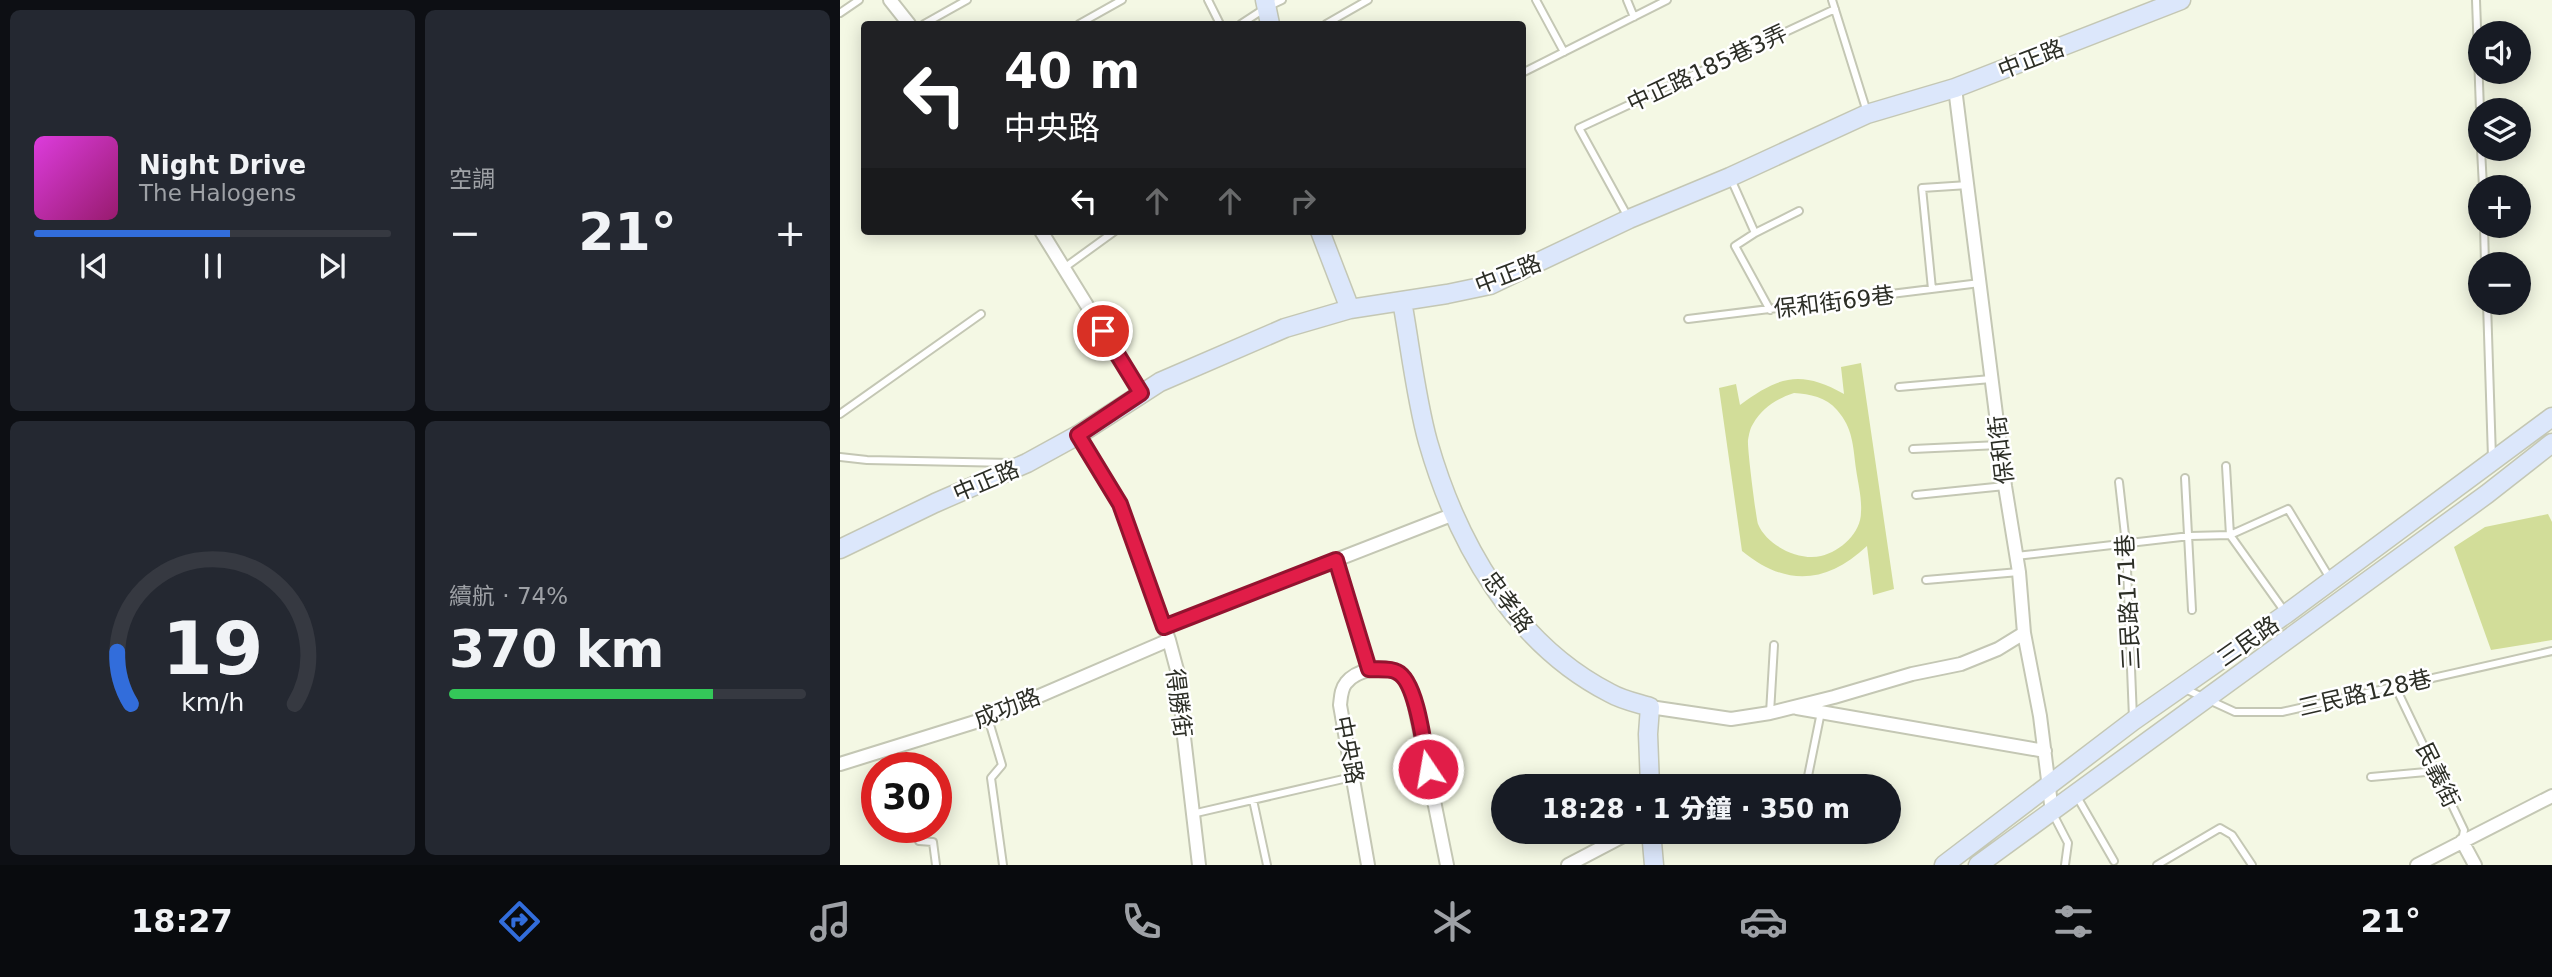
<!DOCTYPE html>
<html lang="zh-TW">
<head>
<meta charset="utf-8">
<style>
	:root { --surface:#171b24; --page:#242831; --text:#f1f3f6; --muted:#9ea1a6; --line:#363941; --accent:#326ddb }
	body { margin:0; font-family:"DejaVu Sans","Noto Sans TC",sans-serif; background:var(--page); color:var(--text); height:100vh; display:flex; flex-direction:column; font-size:26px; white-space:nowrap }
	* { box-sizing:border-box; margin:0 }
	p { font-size:23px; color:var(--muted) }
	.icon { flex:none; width:38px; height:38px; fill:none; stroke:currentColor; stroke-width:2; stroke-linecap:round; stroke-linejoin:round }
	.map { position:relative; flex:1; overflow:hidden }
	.side { display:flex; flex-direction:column; gap:10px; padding:10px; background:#0d0f14; width:840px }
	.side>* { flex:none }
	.banner { position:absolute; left:21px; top:21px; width:665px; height:214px; border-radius:7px; box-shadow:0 4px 18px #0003; background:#202124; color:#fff; overflow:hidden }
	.fabs { position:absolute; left:1628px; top:21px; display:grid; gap:14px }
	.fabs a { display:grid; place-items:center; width:63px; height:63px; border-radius:50%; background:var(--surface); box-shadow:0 4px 18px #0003; font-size:35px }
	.speed { position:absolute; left:21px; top:752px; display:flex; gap:14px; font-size:35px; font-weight:700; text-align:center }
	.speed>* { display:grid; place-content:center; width:91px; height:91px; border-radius:50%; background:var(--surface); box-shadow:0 4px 18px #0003; line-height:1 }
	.speed .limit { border:10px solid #d22; background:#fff; color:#111 }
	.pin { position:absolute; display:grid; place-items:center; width:60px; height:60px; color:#fff; margin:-30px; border:4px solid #fff; border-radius:50%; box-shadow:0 2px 7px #0007 }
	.me { position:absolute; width:77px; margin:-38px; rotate:348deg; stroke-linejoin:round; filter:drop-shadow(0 0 5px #0008) }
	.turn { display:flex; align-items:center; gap:24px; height:147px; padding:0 28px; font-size:32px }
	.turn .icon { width:91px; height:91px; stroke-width:2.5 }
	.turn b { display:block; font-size:49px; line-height:60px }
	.lanes { display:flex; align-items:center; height:66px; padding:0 28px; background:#0003; justify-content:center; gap:35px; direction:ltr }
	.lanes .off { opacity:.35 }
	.big { font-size:52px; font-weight:800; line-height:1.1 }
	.side .tile { flex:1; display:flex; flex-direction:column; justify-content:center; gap:10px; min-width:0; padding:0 24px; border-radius:10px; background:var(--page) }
	.side .dial { align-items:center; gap:0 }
	.dial svg { height:182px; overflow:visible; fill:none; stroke:var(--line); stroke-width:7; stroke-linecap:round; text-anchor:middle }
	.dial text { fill:var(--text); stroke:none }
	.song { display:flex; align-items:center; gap:21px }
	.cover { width:84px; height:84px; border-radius:10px; background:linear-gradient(135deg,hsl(300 70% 55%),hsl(320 70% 35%)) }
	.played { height:7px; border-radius:4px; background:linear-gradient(90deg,var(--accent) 55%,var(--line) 55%) }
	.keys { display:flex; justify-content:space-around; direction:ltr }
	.heat { display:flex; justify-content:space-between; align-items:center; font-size:38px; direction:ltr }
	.charge { height:10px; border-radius:5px; background:linear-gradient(90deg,#34c759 74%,var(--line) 0) }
	.side .tiles { flex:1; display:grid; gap:10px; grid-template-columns:repeat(2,1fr) }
	.trip { position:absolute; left:651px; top:774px; width:410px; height:70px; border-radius:35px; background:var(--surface); box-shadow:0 4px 18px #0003; font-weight:800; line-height:70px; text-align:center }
	.tabs { display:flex; height:112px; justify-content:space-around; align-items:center; background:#090b0e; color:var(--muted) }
	.tabs .icon { width:49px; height:49px }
	.tabs .on { color:var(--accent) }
	.tabs b { font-size:32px; color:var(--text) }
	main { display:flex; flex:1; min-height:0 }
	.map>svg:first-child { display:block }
	.green { fill:#d2dd99; fill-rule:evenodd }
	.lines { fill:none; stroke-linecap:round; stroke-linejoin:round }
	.lane-casing { stroke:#c4c7b4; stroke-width:10 }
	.street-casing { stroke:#c4c7b4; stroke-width:16 }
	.secondary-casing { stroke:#c4c7b4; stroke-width:21 }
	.lane { stroke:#fff; stroke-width:6 }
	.street { stroke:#fff; stroke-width:12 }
	.secondary { stroke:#dce7fb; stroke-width:18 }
	.route-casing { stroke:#92132f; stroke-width:18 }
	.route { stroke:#e11d48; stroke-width:12 }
	.labels { text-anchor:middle; stroke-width:5; stroke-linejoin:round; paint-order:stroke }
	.street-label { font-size:23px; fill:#2c2e26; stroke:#fff }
</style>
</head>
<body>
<main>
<section class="side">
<div class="tiles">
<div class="tile">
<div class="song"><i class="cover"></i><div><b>Night Drive</b><p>The Halogens</p></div></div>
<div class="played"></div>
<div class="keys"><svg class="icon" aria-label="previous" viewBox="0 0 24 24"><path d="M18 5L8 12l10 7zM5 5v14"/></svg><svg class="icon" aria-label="pause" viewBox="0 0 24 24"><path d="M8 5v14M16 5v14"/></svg><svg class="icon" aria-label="next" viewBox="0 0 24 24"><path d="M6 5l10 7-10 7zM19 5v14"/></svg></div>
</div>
<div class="tile"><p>空調</p>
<div class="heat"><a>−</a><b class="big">21°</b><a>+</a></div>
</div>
<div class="tile dial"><svg viewBox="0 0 100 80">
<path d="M14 69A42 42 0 1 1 86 69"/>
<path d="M14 69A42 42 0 0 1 8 46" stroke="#326ddb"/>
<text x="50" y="56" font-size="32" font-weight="700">19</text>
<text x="50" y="72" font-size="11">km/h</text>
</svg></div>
<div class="tile"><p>續航 · 74%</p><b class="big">370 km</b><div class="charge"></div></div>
</div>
</section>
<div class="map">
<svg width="1712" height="865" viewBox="0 0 1712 865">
	<rect width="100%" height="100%" fill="#f4f8e4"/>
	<!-- green -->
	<path class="green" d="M1021,363l33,226 -21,6 -6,-49c-41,38 -81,41 -125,5l-23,-163 17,-4 4,21c38,-28 60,-36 104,-11l-3,-27zM954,393c16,1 32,4 43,17 16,18 16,36 19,59 2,14 6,29 5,43 0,21 -20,39 -40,44 -22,5 -54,-10 -63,-32 -2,-6 -11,-77 -10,-84 1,-5 2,-12 5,-16 9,-16 23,-25 41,-31z
		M1708,514l4,8v118l-61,10 -37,-103 31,-20z"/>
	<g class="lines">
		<defs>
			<path id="lane" d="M368,0l12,24
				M696,0l28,52
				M787,0l7,17
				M992,0l35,112
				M1636,0l4,110
				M0,13l19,-13
				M84,24l43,-24
				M239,24l43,-24
				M401,24l26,-17 15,-7
				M486,24l42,-24
				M682,73l145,-73
				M1641,149l2,38
				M891,179l24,54 -20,13 35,64
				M788,217l-49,-89 256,-119
				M1644,226l1,38
				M915,233l44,-22
				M224,268l51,-37
				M1092,289l-10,-101 46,-3
				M1647,303l5,155
				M848,319l292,-36
				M1059,387l92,-8
				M0,414l141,-100
				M1073,449l86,-4
				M0,457l27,3 144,3
				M1386,466l4,69 58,-26 43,71
				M1345,478l7,132
				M1279,482l7,62 7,174
				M1076,495l89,-9
				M1176,556l174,-20 40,-1 55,77
				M496,561l33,108
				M1086,580l93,-8
				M1555,686l69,144 -2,11
				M1343,688l52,24h47l270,-61
				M930,713l4,-68
				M148,718l14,47 -11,13 12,87
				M1531,777l66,-6
				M966,786l15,-74
				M1236,795l38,66
				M413,800l14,65
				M1212,812l16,31 -3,22
				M352,814l160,-37
				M75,828l4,13 14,1 3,23
				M1317,865l63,-37 12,7 20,30"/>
			<path id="street" d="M50,0l19,24
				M1115,88l50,398 14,86 5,61 16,83 12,96
				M201,231l100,162
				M238,435l42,69 49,136 12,45 1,35 17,145
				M324,627l290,-113
				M810,707l81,12 39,-6 64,-16 78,-23 49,-10 37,-15 26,-16
				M957,708l248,43
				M0,764l148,-46 181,-78
				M1622,841l13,24
				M528,865l-28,-160c1,-8 1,-16 6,-22 10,-13 38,-19 52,-10 9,6 12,15 15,24l34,168
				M728,865l65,-34
				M1577,865l135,-69"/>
			<path id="secondary" d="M425,0l5,24
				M480,231l30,78
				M562,301c8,44 14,98 26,141 29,101 86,202 182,251 12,7 27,10 40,14l-2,27 2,52
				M0,549l95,-46 92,-40 51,-28 82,-53 125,-54 65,-19 97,-15 43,-9 139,-66 101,-42 137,-63 88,-26 226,-88
				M811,831l3,34
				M1104,865l189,-144 153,-107 266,-197
				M1138,865l509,-371 65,-51"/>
		</defs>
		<!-- lane casing -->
		<use href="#lane" class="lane-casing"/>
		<!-- street casing -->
		<use href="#street" class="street-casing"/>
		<!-- secondary casing -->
		<use href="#secondary" class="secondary-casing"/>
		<!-- lane -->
		<use href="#lane" class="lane"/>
		<!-- street -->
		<use href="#street" class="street"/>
		<!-- secondary -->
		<use href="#secondary" class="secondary"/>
	</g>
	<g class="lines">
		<defs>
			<path id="route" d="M263,331l38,62 -63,42 42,69 44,123 172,-67 33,109c8,1 21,-1 28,3 20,9 27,75 31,97"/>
		</defs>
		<!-- route casing -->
		<use href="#route" class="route-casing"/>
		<!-- route -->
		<use href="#route" class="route"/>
	</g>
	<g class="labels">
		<!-- street labels -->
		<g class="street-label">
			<text transform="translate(1191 59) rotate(-21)" y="8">中正路</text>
			<text transform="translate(867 68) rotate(-25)" y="8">中正路185巷3弄</text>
			<text transform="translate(668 274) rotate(-21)" y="8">中正路</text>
			<text transform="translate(994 302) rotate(-7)" y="8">保和街69巷</text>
			<text transform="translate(1161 450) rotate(-97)" y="8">保和街</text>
			<text transform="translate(146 481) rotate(-23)" y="8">中正路</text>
			<text transform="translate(668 602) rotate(54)" y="8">忠孝路</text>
			<text transform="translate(1288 602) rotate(-93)" y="8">三民路171巷</text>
			<text transform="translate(1408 641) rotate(-35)" y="8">三民路</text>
			<text transform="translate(1525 693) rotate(-13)" y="8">三民路128巷</text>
			<text transform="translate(339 703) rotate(83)" y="8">得勝街</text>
			<text transform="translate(167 708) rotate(-22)" y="8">成功路</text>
			<text transform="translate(509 750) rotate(79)" y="8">中央路</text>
			<text transform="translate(1598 775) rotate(64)" y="8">民義街</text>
		</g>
	</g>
</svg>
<div class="fabs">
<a><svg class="icon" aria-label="sound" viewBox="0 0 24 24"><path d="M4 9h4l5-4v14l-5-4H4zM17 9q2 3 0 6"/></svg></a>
<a><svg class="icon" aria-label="layers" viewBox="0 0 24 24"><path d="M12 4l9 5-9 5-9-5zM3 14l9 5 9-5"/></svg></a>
<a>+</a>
<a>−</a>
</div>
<div class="speed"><div class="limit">30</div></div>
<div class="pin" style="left:263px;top:331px;background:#d93025"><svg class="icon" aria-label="arrive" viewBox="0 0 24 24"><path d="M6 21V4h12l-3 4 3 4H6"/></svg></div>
<svg class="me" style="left:588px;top:769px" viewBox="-20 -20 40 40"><circle r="17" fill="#e11d48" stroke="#fff" stroke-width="3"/><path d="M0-11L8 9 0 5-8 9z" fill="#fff"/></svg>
<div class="trip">18:28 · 1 分鐘 · 350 m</div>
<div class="banner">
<div class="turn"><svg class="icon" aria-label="left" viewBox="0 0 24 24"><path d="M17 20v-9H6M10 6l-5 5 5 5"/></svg><div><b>40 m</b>中央路</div></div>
<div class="lanes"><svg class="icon" aria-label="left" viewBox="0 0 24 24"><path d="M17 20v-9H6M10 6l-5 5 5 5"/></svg><svg class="icon off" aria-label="ahead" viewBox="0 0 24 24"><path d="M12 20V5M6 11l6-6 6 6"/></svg><svg class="icon off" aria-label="ahead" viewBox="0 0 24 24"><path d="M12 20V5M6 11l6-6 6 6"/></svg><svg class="icon off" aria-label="right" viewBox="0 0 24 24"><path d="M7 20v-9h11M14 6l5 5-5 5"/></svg></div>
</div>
</div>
</main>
<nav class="tabs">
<b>18:27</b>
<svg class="icon on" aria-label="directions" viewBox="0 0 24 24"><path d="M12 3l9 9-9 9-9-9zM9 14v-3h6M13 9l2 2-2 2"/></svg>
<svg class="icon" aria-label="music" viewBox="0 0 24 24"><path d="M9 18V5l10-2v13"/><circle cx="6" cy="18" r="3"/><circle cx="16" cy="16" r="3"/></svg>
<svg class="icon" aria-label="phone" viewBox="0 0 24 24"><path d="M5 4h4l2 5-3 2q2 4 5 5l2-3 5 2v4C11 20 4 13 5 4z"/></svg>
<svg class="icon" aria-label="climate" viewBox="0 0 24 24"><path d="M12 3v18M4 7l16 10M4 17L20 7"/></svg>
<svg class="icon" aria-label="car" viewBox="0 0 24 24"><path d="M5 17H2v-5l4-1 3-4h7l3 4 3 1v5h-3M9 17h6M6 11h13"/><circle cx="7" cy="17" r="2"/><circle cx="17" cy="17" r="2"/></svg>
<svg class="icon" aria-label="filters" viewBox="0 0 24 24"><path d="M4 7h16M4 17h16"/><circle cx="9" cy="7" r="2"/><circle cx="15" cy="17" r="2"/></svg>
<b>21°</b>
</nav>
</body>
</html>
